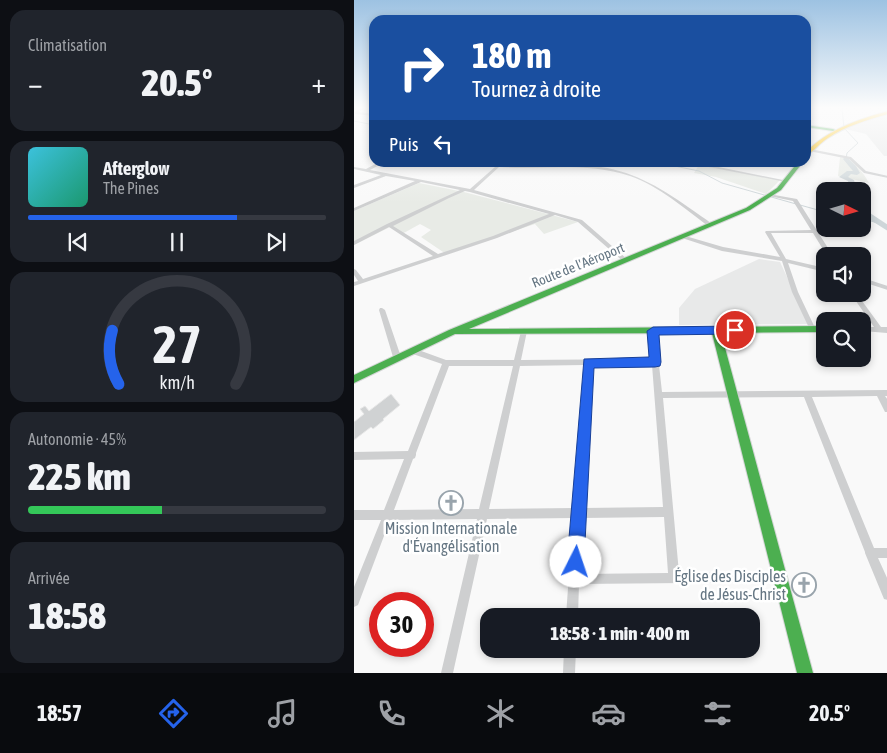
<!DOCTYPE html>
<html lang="fr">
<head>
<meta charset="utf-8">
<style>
	:root { --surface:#171b24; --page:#20242c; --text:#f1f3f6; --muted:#9ea1a6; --line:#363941; --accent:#2563eb }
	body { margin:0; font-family:"Asap Condensed",sans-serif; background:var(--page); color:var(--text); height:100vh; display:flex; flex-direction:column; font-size:19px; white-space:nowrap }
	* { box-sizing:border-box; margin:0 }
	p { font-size:16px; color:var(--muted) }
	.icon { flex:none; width:28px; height:28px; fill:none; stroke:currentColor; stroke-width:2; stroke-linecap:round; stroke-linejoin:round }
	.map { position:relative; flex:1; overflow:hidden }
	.details { display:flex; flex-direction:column; gap:10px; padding:10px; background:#0d0f14; width:354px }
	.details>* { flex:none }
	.guide { position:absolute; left:15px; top:15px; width:442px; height:152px; border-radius:15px; box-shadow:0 2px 8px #0003; background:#1a4fa0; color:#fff; overflow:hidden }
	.needle { width:32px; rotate:95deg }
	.controls { position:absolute; left:462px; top:182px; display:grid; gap:10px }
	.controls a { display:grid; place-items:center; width:55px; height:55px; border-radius:10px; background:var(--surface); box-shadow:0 2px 8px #0003; font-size:25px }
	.speed { position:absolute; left:15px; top:592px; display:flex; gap:10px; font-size:25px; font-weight:700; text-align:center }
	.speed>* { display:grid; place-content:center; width:65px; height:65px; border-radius:50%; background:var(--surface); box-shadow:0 2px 8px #0003; line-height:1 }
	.speed .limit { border:8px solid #d22; background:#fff; color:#111 }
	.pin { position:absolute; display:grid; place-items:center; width:42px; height:42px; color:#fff; margin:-21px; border:2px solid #fff; border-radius:50%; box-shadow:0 1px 5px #0007 }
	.me { position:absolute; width:55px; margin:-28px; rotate:4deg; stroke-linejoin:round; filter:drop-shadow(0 0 4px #0008) }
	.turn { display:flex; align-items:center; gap:18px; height:105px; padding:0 20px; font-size:22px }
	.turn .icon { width:65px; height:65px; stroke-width:2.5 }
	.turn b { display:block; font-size:35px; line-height:42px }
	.then { display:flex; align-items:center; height:48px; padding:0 20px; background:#0003; gap:10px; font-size:19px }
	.big { font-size:38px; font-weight:800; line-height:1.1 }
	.details .widget { flex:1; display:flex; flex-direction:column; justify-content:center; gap:8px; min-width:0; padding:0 18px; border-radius:15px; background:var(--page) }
	.details .dial { align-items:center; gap:0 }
	.dial svg { height:130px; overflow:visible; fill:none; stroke:var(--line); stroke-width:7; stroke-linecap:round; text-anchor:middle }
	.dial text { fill:var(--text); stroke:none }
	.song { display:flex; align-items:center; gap:15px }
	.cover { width:60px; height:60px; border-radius:8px; background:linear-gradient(135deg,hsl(190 70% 55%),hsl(160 70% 35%)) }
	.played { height:5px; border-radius:2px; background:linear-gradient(90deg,var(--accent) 70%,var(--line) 70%) }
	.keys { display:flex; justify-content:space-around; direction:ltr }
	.heat { display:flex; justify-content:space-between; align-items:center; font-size:28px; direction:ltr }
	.charge { height:8px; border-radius:4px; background:linear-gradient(90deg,#34c759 45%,var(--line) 0) }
	.trip { position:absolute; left:126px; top:608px; width:280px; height:50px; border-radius:15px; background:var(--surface); box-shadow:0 2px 8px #0003; font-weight:800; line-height:50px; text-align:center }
	.tabs { display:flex; height:80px; justify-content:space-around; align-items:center; background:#090b0e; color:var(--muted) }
	.tabs .icon { width:35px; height:35px }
	.tabs .selected { color:var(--accent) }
	.tabs b { font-size:22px; color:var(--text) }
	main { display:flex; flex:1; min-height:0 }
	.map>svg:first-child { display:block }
	.built { fill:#e8e9e9 }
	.green { fill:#e8ebe6 }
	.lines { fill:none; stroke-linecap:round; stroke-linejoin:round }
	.stream { stroke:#ced6d9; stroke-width:1 }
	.river { fill:#ced6d9; fill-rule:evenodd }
	.building { fill:#d0d2d3; stroke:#e8e8e8 }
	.fast-casing { stroke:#d5d6d7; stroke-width:2 }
	.slow-casing { stroke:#d5d6d7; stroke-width:2 }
	.street { fill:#cecfd0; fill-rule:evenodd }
	.fast { fill:#4caf50; fill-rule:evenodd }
	.slow { fill:#ffc107; fill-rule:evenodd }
	.route { fill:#2563eb; stroke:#184099 }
	.labels { text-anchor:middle; stroke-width:5; stroke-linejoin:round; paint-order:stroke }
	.street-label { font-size:14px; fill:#657683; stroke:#fff }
	.near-poi-label { font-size:16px; fill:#657683; stroke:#fff }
</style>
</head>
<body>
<main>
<section class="details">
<div class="widget"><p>Climatisation</p>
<div class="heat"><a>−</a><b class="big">20.5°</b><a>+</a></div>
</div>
<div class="widget">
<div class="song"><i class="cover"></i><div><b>Afterglow</b><p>The Pines</p></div></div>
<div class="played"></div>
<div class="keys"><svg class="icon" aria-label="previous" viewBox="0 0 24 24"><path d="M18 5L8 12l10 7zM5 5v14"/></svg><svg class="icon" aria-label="pause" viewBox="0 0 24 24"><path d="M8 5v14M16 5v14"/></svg><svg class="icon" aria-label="next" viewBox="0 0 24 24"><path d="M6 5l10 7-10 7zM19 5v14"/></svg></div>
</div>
<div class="widget dial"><svg viewBox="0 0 100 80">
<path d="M14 69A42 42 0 1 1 86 69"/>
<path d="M14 69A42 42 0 0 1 10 36" stroke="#2563eb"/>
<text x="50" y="56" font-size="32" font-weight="700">27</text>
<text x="50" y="72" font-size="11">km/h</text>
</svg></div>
<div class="widget"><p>Autonomie · 45%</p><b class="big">225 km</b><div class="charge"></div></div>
<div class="widget"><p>Arrivée</p><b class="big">18:58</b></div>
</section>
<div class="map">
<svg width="534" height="673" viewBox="0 0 534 673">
	<rect width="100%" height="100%" fill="#f9f9f9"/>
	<!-- built -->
	<path class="built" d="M533,114v42h-3l-18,-22 -21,-5z
		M405,259l21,3 29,62 -130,1v-17l16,-19z"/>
	<!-- green -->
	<path class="green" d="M486,157c13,2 23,15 29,26l-31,-7z
		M345,165l81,15 -14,14 -50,-17 -22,-4z
		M65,183l45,9 114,30 -34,12 -9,-10 -89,30 -25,-17 10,-7 -11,-6 -18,10 -12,-7 -36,18v-34z"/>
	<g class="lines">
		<!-- stream -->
		<path class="stream" d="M488,108l2,20 14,15 -11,10 -1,6
			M0,121l20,4
			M301,162l44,9 23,12 74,21
			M446,205l25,7
			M509,219l15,4"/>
		<!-- river -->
		<path class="river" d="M490,158h4l8,8 4,7 -3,2 -6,-1 -3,3 6,3 3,11h-6l-3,-10 -9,-4 8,-6h6l-10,-12z
			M509,205l2,1 5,7 18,12v6l-24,-15 -1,-3z"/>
	</g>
	<!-- building -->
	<path class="building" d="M37,394l9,11 -17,14 1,1 -11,9 -2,-2 -17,13v-18l10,-8 -4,-5 5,-3 4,5z"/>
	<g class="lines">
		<defs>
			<path id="fast" d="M452,125l27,4 2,1 -2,1 -27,-4z
				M444,162h5l-22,28 -31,20 -281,119 356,-3v6l-104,1 92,340h-16l-85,-340 -257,1 -101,49v-8l95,-45 297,-122 31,-20z"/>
			<path id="slow" d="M534,111v3c-21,6 -42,12 -60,24 -8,5 -14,13 -22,18v-4c23,-23 51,-32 82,-41z"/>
		</defs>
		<!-- fast casing -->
		<use href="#fast" class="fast-casing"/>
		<!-- slow casing -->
		<use href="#slow" class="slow-casing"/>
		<!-- street -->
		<path class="street" d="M7,108h4l-6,4 15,2v2l-19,-2v-2z
			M456,149l41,8 15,14 22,5v2l-24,-5 -15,-14 -40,-8 -1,-1z
			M25,162h6l-15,8 100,19 25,-22 -20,-5c14,0 28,3 42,4 26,0 52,-2 77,0 37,4 64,20 94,41 8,6 17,11 25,18l-3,2 -2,-1c-24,-18 -49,-40 -78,-50 -42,-14 -88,-6 -131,-9l-25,23 108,30 46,40v2h-4l-46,-40 -23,-7 -58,23 -143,48v-4l4,-1 -4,-6v-6l2,1 7,9 70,-23 -44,-29 -35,18v-4l33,-17 73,-34 -39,-8 -67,29v-3l61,-27 -29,-5 -32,12v-3l27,-10 -27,-6v-2l12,2zM111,191l5,1 79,22 -56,22 -55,18 -45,-28 56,-28z
			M329,162h11l94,19 -2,1z
			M415,194l28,5 36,57h-6l-14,-23h-42l15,26 39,9v4l-37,-9 10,29 18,38 -1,2h-4l-1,-2 -18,-38 -10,-31 -60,-10 -43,-14 3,-2 41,12 57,10 -15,-25 1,-1 45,-1 -18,-29 -24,-5z
			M509,278l25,8v4l-25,-8z
			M497,294h6l24,33h7v6l-25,-2v-4h11z
			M26,308h2l3,2 16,47 -1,2h-6l-1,-2 -14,-47z
			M170,328l3,3 -6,29 131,-1 -2,-28 1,-2h4l7,63 226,-2v6h-3l3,4v12h-3l-8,-16 -65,1 62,151h14v10h-10l10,22v20l-4,-1 -19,-46v-1l-61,-155 -141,1 16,175 102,-1 4,1 1,4 -1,4 -4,1 -202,2 -1,32h-12l7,-98 -86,1 -34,154h-12l36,-154 -87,1 -32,85 -4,2v-20l27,-67h-27v-10h30l20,-51 -50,1v-8l54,-1 34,-87 -32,-11 -1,-2 1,-2 3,-1 33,12h68l7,-29zM230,365l-10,143 -85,1 31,-143zM238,365h60l11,142 -79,1zM95,366h64l-34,143 -85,1 19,-51 2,-1 1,-3v-2zM310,517l4,56 -88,1 3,-56z
			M210,649h12l-1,24h-12z"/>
		<!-- fast -->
		<use href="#fast" class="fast"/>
		<!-- slow -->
		<use href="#slow" class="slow"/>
	</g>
	<!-- sky -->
	<linearGradient id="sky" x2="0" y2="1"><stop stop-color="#9dc2e2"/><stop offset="0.53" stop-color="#fcfcfc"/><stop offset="1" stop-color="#fcfcfc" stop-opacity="0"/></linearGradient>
	<rect width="534" height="203" fill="url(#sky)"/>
	<!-- route -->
	<path class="route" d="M381,326l6,4 -6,4 -76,1 2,27 -1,4 -5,1 -61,1 -10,194 -2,7 -6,2 -7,-2 -2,-7 17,-203 65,-2 -2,-26 6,-4z"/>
	<!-- icons -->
	<defs>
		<symbol id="church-ring" viewBox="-11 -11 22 22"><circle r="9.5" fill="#fff" stroke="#99a4ac" stroke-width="1.5"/><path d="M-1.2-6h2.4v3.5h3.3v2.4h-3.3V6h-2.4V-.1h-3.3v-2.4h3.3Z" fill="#99a4ac"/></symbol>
	</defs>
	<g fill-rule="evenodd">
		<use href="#church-ring" x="83" y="489" width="28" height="28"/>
		<use href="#church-ring" x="436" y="571" width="28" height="28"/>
	</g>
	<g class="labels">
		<!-- street labels -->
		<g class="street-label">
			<text transform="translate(224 265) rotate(-22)" y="5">Route de l'Aéroport</text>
		</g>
		<!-- near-poi labels -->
		<g class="near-poi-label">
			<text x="97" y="534">Mission Internationale<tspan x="97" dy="18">d'Évangélisation</tspan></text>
			<text x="432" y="582" text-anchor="end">Église des Disciples<tspan x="432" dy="18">de Jésus-Christ</tspan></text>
		</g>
	</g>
</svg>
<div class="controls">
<a><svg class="needle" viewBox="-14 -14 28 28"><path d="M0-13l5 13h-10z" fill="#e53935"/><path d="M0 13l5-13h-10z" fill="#9ea1a6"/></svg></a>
<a><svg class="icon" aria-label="sound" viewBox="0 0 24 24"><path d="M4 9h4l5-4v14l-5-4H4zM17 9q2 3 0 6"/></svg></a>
<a><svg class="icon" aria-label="search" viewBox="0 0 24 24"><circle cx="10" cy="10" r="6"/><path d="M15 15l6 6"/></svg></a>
</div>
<div class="speed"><div class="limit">30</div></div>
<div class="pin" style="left:381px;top:330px;background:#d93025"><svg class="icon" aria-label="arrive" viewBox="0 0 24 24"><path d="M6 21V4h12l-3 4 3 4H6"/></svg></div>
<svg class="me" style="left:222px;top:562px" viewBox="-20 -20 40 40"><circle r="19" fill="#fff"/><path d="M0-13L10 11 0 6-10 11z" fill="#2563eb"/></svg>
<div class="trip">18:58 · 1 min · 400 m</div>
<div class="guide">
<div class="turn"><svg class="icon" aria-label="right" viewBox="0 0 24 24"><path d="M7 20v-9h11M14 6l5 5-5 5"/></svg><div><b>180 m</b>Tournez à droite</div></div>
<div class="then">Puis<svg class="icon" aria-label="left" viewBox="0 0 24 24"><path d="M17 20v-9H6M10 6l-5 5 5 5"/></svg></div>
</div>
</div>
</main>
<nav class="tabs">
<b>18:57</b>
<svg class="icon selected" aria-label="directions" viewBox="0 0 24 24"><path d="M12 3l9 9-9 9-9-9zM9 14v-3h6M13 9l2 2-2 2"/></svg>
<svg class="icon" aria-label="music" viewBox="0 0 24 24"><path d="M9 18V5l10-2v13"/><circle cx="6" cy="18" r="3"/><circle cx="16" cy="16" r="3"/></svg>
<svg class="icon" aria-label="phone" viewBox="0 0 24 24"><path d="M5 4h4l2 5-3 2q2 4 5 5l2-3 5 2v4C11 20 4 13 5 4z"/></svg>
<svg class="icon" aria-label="climate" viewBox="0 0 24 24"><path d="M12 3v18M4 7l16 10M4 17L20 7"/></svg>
<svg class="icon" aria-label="car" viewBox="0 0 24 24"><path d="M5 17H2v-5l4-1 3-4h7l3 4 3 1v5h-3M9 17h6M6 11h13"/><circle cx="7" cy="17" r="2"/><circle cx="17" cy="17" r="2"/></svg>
<svg class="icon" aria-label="filters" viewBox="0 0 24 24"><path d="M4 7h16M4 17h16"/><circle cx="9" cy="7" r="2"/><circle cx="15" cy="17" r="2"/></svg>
<b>20.5°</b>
</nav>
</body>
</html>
